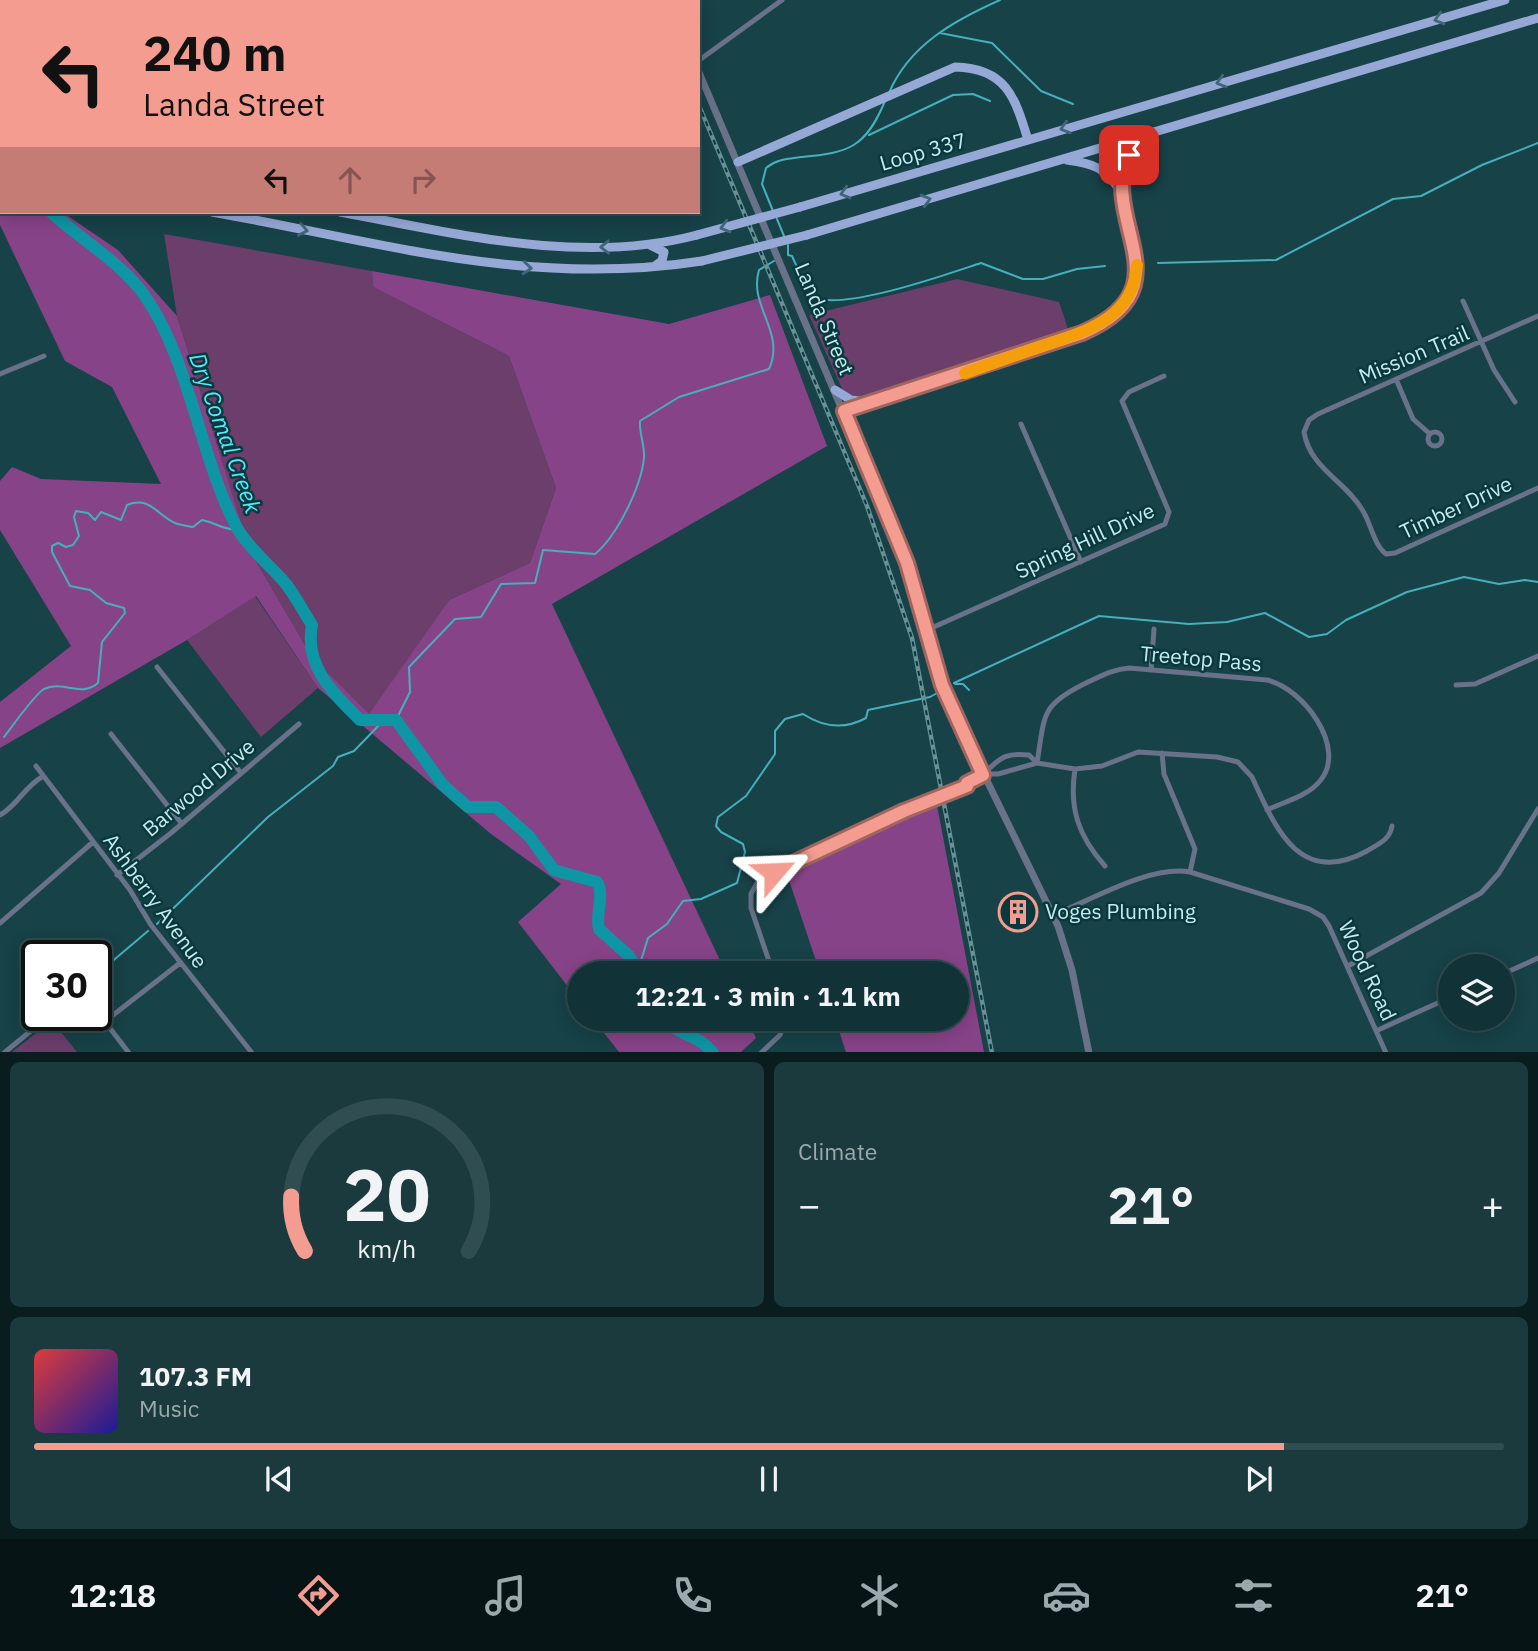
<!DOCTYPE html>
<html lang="en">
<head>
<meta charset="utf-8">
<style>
	:root { --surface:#113236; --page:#1a3a3e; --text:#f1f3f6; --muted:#9caaad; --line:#304d51; --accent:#f59c91 }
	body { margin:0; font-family:"IBM Plex Sans",sans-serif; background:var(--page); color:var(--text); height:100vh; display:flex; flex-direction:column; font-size:26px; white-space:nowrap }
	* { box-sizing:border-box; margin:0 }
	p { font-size:23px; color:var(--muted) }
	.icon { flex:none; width:38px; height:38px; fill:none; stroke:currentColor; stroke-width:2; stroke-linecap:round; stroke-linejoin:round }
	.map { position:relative; height:1052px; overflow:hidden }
	.sheet { display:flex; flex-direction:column; gap:10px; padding:10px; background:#091c1e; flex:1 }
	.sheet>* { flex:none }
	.banner { position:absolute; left:0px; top:0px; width:700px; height:214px; box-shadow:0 4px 18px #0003,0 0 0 2px var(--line); background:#f59c91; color:#111; overflow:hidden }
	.controls { position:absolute; left:1438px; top:954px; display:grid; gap:14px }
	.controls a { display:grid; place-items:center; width:77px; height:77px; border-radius:50%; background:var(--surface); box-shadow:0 4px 18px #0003,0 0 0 2px var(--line); font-size:35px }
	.speed { position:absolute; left:21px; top:940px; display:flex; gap:14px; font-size:35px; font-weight:700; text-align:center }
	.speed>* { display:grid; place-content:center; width:91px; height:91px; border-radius:50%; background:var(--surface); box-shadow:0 4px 18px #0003,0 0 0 2px var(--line); line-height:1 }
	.speed .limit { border:4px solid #111; border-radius:10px; background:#fff; color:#111 }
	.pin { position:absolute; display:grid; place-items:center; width:60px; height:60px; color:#fff; margin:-30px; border-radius:14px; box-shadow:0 4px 10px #0006 }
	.me { position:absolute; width:77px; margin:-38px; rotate:64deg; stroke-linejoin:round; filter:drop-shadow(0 0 5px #0008) }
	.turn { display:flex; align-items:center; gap:24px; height:147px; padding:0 28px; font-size:32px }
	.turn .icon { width:91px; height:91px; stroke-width:2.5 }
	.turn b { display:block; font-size:49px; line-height:60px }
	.lanes { display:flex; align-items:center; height:66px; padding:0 28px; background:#0003; justify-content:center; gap:35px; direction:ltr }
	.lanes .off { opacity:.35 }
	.big { font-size:52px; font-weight:800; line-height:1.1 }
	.sheet .card { flex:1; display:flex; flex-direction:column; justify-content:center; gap:10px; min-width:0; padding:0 24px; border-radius:10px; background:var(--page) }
	.sheet .dial { align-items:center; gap:0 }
	.dial svg { height:182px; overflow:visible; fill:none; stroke:var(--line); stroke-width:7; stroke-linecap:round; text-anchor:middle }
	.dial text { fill:var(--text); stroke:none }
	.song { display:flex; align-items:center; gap:21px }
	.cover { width:84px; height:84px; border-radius:10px; background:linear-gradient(135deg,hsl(0 70% 55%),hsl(240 70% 35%)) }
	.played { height:7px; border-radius:4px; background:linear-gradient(90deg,var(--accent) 85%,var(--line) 85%) }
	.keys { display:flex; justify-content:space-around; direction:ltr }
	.heat { display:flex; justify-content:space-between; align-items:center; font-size:38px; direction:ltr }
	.sheet .tiles { flex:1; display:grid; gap:10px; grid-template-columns:1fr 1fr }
	.card:last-child { grid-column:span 2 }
	.trip { position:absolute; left:567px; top:961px; width:402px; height:70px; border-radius:35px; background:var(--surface); box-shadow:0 4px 18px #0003,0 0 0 2px var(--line); font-weight:800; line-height:70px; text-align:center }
	.dock { display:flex; height:112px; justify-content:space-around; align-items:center; background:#071416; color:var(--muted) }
	.dock .icon { width:49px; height:49px }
	.dock .on { color:var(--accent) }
	.dock b { font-size:32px; color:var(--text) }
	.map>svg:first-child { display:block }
	.green { fill:#6b3e6b }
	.forest { fill:#874387 }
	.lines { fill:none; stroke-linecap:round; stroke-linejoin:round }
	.stream { stroke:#45b0bc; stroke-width:2 }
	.river { stroke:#0e96a5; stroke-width:12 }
	.minor { stroke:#697289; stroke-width:5 }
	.tertiary { stroke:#697289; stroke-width:7 }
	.primary { stroke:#96a8d5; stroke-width:9 }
	.rail-casing { stroke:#689196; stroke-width:4.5 }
	.rail { stroke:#09383d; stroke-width:2; stroke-dasharray:5; stroke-linecap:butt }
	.primary-bridge { stroke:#96a8d5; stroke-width:9 }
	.oneway { stroke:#41657a }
	.route-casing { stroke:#9f655e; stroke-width:18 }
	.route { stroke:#f59c91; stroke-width:12 }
	.slow { stroke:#f59e0b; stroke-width:12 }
	.labels { text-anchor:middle; stroke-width:5; stroke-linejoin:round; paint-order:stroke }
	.street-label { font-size:21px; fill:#c5ebf0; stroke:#09383d }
	.poi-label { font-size:21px; fill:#c5ebf0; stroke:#09383d; text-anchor:start }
	.water-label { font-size:23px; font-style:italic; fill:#53eafe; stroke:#09383d }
</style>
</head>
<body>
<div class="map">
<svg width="1538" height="1053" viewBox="0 0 1538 1053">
	<rect width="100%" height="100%" fill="#174248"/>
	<!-- green -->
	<path class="green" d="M164,234l208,37 1,16 136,69 47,132 -26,75 -81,37 -80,115 -57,-58 -62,-106 -73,-235z
		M957,279l102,23 10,30 -193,66 -16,1 -17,-8 -34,-76z
		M255,596l63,92 -57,49 -74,-97z
		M52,1021l25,31h-65z"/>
	<!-- forest -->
	<path class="forest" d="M0,191l2,21h60l56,38 59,66 73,235 62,106 57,57 80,-114 81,-37 26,-75 -47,-132 -136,-69 -1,-16 297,53 101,-29 57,151 -275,158 174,369h-147v28l-61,-79 43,-38 -70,-50 -173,-146 -62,-92 -69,44 -187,108v-46l71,-56 -71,-116v-49l12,-14 29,12 120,5 -49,-97 -47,-26 -65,-136z
		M936,800l48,252h-138l-11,-33 122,-1v-45h-137l-34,-102z
		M593,1019h154l9,19 -15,14h-122z"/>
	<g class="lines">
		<!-- stream -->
		<path class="stream" d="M940,33l52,10 49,48 32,13
			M889,93c20,-48 66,-73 111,-93
			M869,135l84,-40 20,-1 17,7
			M773,211l-11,-27 4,-16c11,-9 22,-9 36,-11 47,-4 64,-10 83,-56
			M777,219l7,17
			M788,245v10l4,1 18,40c29,17 137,-22 171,-33l42,16h20l34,-10 28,-3
			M1158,263l118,-3 117,-61 28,-3 61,-31 56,-22
			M954,683l145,-67 90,8 38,-2 38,-9 44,24 18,-3 19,-14 61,-28 57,-15 35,7 26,-4 13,2
			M955,684h8l6,6
			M396,720l14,-28 -1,-25 46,-48 26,-2 20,-33 34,-1 8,-33 52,4c22,-18 46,-67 49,-96 1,-13 -5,-24 -4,-37l39,-24 90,-28c17,-37 -21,-63 -10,-99l15,-9
			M4,737c7,-9 31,-43 40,-48 18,-9 37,9 54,-6l4,-41 23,-29 -1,-5 -18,-5 -16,-13 -20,-4 -18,-34v-6l6,-3 8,4 7,-2 6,-9 -5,-19 2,-6 12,2 7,7 6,-8 20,8 6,-15c23,-9 29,9 48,18 5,2 12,3 18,4l9,-7c15,3 18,9 36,10
			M157,924l111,-107 65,-51 5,-9 16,-6 31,-32
			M638,970l10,-32 19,-14 16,-23 18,-2 36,-16 8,-31 -2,-8 -22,-12 -5,-6 2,-9 28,-21 29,-42v-23l10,-12 18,-5c20,13 41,16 63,4l2,-8 62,-13 9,-5
			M96,975l52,-44"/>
		<!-- river -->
		<path class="river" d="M51,212c30,28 70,50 94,84 45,65 55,162 92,232 12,21 34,38 49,56 10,13 17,27 26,41 -8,41 21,68 48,95h36l47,65 25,22h28l33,29 25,34 43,12c8,12 -2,32 2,47l30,27 11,17
			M666,1018c11,19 32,15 47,35"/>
		<!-- minor -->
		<path class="minor" d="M698,61l84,-61
			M1463,301l31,69 21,32
			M1538,316l-220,98 -9,6 -5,12c6,37 42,49 59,79 8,13 11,34 23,43l9,-1 143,-65
			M0,374l44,-18
			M1396,379l17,40 17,15
			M1021,424l60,138
			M1428 439a7 7 0 1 1 14 0a7 7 0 1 1-14 0Z
			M927,630l238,-106 4,-12 -47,-111 7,-9 35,-16
			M157,667l84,106
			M1151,670l3,-41
			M1456,685l19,-1 63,-28
			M111,734l71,90
			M1162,753l2,21 31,75 -5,23
			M1037,763c8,-49 3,-58 51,-81 13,-6 26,-13 41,-14l138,12c36,8 81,68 53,101 -12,15 -36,21 -53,29
			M36,766l94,124 21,35 101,128
			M1075,769c-6,39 3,67 30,97
			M983,774h15l39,-11
			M916,806l51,-20v-3
			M0,815c18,-10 24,-28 42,-38
			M117,875l54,-42 128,-109
			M1054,915c37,-15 96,-50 136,-43l119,37 14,8 6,9 57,127
			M0,923l93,-81
			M1348,966l133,-73 18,-20 39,-64
			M773,973l-22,-65v-14l6,-11 29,-18 188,-86c24,-12 21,-28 55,-24l8,8 38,6 27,-3 36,-14 79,5 21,5 14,15c23,50 47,111 115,74 11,-7 23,-11 25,-25
			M1503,974l35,-16
			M1378,1030l73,-33
			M4,1053l46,-38
			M129,1053l-20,-26 -1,-8 72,-56
			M761,1053l19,-18 6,-17"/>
		<!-- tertiary -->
		<path class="tertiary" d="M668,0v2
			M698,70l209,493 43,142 108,221 14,44 17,83"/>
		<!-- primary -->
		<path class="primary" d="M0,147h2
			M1067,160c28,4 36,7 53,30
			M738,162l217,-95c51,1 60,30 73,73
			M0,172l2,1
			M800,207l705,-207
			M212,212c169,30 315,76 490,49
			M340,212c115,21 240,54 357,23
			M807,235l731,-217
			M650,245l14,7 -2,9 -7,5
			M835,390l16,10 15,2
			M844,411l238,-78c40,-17 63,-50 51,-95 -5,-20 -15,-41 -12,-63 2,-16 15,-30 26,-40"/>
		<defs>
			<path id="rail" d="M654,0l1,2
				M698,103l169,403 45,132 80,415"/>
		</defs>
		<!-- rail casing -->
		<use href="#rail" class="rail-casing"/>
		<!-- rail -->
		<use href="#rail" class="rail"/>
		<!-- primary-bridge -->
		<path class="primary-bridge" d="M697,235l103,-28
			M702,261l105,-26"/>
	</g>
	<!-- one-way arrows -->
	<defs><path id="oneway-chevron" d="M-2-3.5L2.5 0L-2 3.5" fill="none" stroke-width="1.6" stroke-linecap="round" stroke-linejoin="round" transform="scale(1.75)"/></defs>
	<g class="oneway">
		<use href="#oneway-chevron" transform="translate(1439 19) rotate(164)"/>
		<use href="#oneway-chevron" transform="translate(1221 82) rotate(164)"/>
		<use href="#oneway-chevron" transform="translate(1065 128) rotate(163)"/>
		<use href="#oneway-chevron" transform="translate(845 193) rotate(164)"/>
		<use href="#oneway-chevron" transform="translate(926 200) rotate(-16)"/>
		<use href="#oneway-chevron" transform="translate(725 227) rotate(165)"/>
		<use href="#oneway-chevron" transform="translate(303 230) rotate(11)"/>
		<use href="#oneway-chevron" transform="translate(605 247) rotate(179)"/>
		<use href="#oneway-chevron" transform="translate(527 268) rotate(5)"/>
	</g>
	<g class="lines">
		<defs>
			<path id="route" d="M774,872l130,-61 63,-25v-3l16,-8 -41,-90 -35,-122 -63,-152 238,-78c107,-46 16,-112 47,-178"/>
		</defs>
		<!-- route casing -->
		<use href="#route" class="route-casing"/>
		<!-- route -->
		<use href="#route" class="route"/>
		<!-- slow -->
		<path class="slow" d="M965,373c26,-9 51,-18 77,-27 42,-14 92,-27 95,-81"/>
	</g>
	<!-- icons -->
	<defs>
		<symbol id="building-ring" viewBox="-11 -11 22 22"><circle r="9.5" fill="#09383d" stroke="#f59c91" stroke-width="1.5"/><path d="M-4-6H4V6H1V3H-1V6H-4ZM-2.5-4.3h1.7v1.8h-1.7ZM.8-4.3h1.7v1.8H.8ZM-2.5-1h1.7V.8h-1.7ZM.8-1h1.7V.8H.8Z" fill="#f59c91"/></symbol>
	</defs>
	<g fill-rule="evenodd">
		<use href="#building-ring" x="996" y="890" width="44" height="44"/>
	</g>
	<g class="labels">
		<!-- street labels -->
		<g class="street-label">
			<text transform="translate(923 152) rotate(-16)" y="7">Loop 337</text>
			<text transform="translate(824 319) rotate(67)" y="7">Landa Street</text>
			<text transform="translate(1414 355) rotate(-23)" y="7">Mission Trail</text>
			<text transform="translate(1456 508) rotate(-25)" y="7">Timber Drive</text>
			<text transform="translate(1085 541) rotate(-25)" y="7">Spring Hill Drive</text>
			<text transform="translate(1201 659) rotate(5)" y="7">Treetop Pass</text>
			<text transform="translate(199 788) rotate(-40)" y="7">Barwood Drive</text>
			<text transform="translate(155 901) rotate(54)" y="7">Ashberry Avenue</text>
			<text transform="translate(1367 971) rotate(65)" y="7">Wood Road</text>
		</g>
		<!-- poi labels -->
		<g class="poi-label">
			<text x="1045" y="919">Voges Plumbing</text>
		</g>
		<!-- water labels -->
		<g class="water-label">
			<text transform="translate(225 433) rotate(70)" y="8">Dry Comal Creek</text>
		</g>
	</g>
</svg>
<div class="controls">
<a><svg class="icon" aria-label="layers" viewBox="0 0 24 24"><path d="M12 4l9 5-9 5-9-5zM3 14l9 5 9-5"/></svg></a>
</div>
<div class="speed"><div class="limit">30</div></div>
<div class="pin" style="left:1129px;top:155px;background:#d93025"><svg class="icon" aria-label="arrive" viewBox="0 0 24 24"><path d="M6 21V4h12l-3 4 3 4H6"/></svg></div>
<svg class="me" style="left:774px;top:872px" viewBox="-20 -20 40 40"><path d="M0-17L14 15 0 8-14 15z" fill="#f59c91" stroke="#fff" stroke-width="4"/></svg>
<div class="trip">12:21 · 3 min · 1.1 km</div>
<div class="banner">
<div class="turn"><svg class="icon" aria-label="left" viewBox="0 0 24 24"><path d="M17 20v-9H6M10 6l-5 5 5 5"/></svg><div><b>240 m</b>Landa Street</div></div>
<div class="lanes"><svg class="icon" aria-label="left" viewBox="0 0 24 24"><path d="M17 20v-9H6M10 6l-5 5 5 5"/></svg><svg class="icon off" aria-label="ahead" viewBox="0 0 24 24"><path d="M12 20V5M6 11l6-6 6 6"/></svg><svg class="icon off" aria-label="right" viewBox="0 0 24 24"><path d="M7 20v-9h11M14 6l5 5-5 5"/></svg></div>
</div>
</div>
<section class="sheet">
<div class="tiles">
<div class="card dial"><svg viewBox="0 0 100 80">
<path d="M14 69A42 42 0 1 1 86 69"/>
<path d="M14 69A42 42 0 0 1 8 45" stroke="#f59c91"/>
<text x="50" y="56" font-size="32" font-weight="700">20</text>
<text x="50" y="72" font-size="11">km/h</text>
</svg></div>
<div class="card"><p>Climate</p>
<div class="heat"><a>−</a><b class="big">21°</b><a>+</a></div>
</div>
<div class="card">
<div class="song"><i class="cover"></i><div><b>107.3 FM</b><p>Music</p></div></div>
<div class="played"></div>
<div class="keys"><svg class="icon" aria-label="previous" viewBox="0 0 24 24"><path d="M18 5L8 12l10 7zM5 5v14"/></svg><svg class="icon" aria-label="pause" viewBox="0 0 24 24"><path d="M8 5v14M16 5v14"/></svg><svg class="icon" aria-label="next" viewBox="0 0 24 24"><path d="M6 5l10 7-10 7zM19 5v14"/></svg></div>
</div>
</div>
</section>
<nav class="dock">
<b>12:18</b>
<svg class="icon on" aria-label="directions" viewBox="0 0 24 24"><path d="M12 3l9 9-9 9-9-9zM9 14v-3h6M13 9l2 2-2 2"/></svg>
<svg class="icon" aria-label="music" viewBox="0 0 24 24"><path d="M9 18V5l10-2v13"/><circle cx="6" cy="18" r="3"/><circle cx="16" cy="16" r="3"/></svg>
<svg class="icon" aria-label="phone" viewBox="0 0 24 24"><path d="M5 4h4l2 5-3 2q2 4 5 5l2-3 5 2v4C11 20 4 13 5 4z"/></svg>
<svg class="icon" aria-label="climate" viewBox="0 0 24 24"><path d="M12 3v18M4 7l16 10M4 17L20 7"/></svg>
<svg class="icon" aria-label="car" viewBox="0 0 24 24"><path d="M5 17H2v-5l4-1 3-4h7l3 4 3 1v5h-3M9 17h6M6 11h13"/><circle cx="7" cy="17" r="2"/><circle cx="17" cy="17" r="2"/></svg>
<svg class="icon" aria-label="filters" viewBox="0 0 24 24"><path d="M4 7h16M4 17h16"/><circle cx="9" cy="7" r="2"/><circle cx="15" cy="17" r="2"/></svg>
<b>21°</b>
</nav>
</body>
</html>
